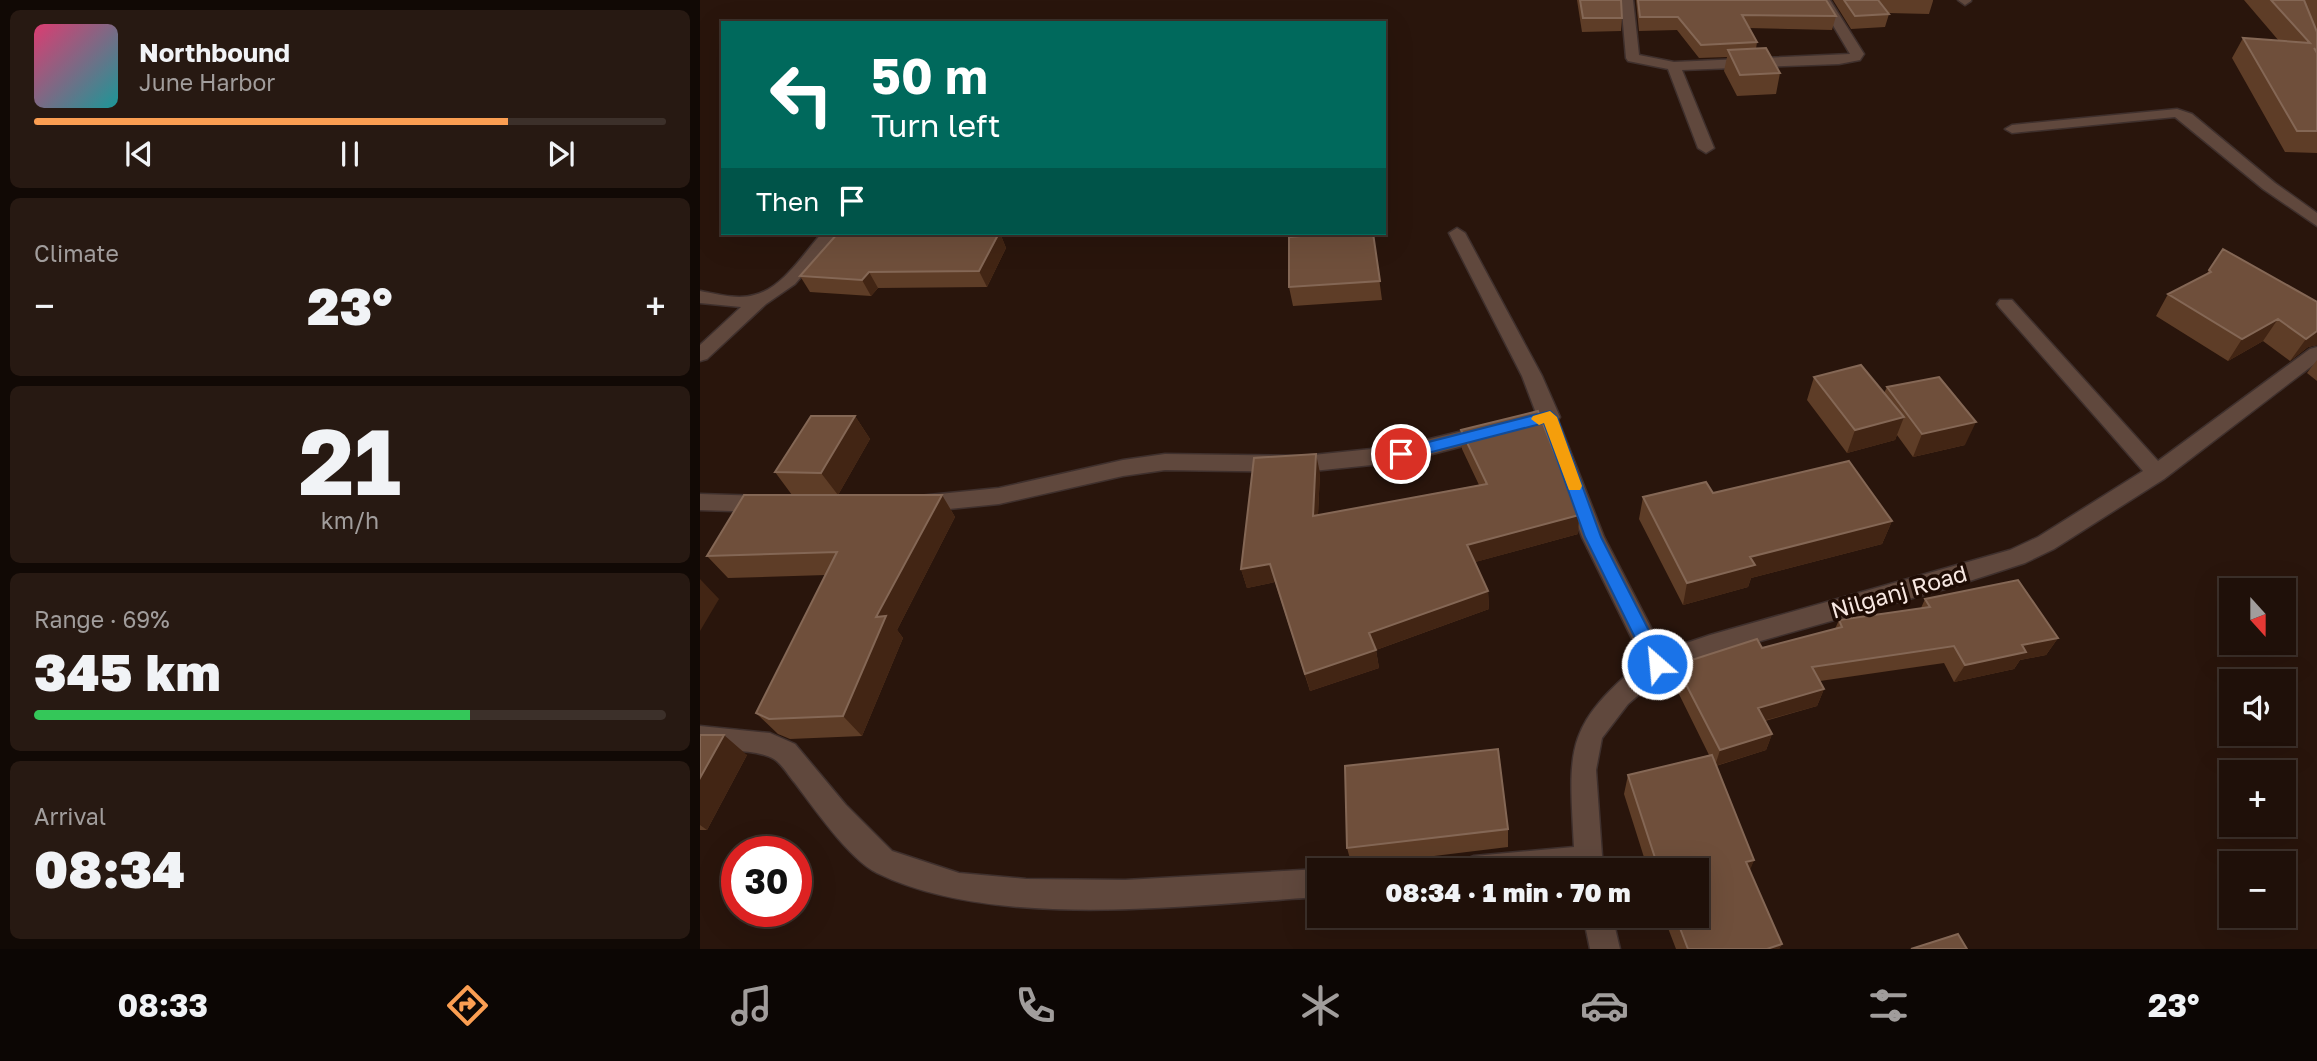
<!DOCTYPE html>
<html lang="en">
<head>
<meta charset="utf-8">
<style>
	:root { --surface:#1f1009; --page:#271912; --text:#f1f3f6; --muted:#a19d9c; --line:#3c302a; --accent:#fb9e52 }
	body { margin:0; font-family:"Golos Text",sans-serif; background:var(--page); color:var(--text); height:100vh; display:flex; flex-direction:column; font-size:26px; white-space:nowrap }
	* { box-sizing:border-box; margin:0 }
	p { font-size:23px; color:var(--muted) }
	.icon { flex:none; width:38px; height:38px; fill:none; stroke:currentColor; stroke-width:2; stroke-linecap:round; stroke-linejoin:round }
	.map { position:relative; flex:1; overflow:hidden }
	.sheet { display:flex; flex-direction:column; gap:10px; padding:10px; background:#110905; width:700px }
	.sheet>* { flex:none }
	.hud { position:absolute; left:21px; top:21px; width:665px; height:214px; border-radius:0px; box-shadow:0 7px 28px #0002,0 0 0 2px var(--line); background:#00695c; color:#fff; overflow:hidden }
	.needle { width:46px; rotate:159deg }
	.fabs { position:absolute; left:1519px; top:578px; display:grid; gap:14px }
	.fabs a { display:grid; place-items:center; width:77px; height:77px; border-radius:0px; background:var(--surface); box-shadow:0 7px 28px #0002,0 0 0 2px var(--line); font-size:35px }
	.speed { position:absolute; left:21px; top:836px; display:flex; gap:14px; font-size:35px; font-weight:700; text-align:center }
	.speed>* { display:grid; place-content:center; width:91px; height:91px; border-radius:50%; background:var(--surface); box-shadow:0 7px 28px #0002,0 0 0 2px var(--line); line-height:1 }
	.speed .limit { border:10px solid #d22; background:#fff; color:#111 }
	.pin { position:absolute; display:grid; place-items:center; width:60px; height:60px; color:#fff; margin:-30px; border:4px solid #fff; border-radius:50%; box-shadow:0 2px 7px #0007 }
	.me { position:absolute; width:77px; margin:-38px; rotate:333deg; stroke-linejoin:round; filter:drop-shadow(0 0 5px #0008) }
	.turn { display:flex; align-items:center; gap:24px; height:147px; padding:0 35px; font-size:32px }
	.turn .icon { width:91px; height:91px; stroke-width:2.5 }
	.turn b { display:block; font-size:49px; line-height:60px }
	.then { display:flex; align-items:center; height:66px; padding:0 35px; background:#0003; gap:14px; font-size:26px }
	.big { font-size:52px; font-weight:800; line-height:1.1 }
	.sheet .card { flex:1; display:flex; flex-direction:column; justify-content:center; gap:10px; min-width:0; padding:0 24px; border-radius:10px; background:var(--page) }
	.sheet .dial { align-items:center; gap:0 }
	.dial b { font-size:91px; line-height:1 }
	.song { display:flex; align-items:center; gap:21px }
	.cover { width:84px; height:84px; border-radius:10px; background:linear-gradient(135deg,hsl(340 70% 55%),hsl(180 70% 35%)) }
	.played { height:7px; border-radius:4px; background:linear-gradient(90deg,var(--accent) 75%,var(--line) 75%) }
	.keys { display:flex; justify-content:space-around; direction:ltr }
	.heat { display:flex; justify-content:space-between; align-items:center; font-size:38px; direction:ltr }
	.charge { height:10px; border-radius:5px; background:linear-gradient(90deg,#34c759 69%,var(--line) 0) }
	.trip { position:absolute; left:607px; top:858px; width:402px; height:70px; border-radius:0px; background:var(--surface); box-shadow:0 7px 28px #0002,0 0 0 2px var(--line); font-weight:800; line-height:70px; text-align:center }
	.tab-bar { display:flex; height:112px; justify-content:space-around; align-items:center; background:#0c0604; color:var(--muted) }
	.tab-bar .icon { width:49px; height:49px }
	.tab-bar .current { color:var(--accent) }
	.tab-bar b { font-size:32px; color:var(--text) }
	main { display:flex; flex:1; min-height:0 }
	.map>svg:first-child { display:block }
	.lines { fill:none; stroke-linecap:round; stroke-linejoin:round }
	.street-casing { stroke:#3f302d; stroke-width:3 }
	.street { fill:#60483d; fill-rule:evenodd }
	.wall { fill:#5e3d27 }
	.shaded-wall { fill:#422514 }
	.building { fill:#6f4f3b; stroke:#846755; stroke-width:2 }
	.route { fill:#1a73e8; stroke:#114b97; stroke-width:2 }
	.slow { fill:#f59e0b }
	.labels { text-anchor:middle; stroke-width:7; stroke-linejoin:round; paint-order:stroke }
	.street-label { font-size:23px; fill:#f7e7e1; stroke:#1f0c04 }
</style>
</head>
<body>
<main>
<section class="sheet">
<div class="card">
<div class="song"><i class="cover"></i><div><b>Northbound</b><p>June Harbor</p></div></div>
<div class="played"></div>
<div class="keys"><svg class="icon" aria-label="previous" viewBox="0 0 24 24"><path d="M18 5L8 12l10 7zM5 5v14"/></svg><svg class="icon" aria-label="pause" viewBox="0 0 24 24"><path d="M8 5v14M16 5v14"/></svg><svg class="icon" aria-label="next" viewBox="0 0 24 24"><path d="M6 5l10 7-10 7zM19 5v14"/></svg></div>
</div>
<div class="card"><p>Climate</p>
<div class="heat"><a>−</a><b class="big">23°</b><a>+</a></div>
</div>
<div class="card dial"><b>21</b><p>km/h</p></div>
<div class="card"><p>Range · 69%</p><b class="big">345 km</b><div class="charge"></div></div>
<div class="card"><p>Arrival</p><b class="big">08:34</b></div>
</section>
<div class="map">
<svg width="1617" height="949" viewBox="0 0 1617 949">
	<rect width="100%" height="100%" fill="#29150c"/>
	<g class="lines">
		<defs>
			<path id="street" d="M921,0h12l6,55 35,7 176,-8 -32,-54h12l34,54 -4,6 -21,4 -157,6 32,78 -8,5 -8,-5 -30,-79 -40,-8 -2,-3z
				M1258,0h13v1l-6,4z
				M1477,109l15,5 83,69 42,30v13l-54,-37 -88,-72 -163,16 -7,-4 7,-4z
				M757,228l8,5 77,143 18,41 -2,3 46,117 59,114 47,-16 300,-85 28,-13 105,-66 -143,-163 -3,-4 3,-4h12l146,161 152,-112 7,-2v15l-153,117 -110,70 -29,14 -77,25 -237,67 -45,16 -38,33 -26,34 -6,32 7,100h-143l4,-10 10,-4 100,-9c-5,-98 -11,-120 69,-186l-61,-124 -41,-111 -140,36 -98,10 -138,-2 -42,6 -124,28 -80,8 -8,-2 -3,-6 3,-6 8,-2 80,-8 124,-28 42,-6 138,2 98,-10 135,-33 -14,-37 -73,-143z
				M122,233h17l-44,51 -29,20 -59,55 -7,2v-16l41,-38 -41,-4v-12c17,3 37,9 54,4 28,-6 50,-42 68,-62z
				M0,494l68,2 8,2 3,6 -3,6 -8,2 -68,-2z
				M0,726l70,7 25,11 51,61 46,46 67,22 67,6 99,1 195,-11 2,1h-2v27c-131,8 -324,34 -443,-24 -28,-14 -63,-65 -82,-90 -7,-8 -13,-19 -21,-24 -20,-11 -52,-8 -74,-9z
				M883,915h29l8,34h-30z"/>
		</defs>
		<!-- street casing -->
		<use href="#street" class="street-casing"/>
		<!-- street -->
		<use href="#street" class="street"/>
	</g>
	<!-- wall -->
	<path class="wall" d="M877,0h44l1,18 -1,13 -39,1z
		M936,0h190l10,16 -4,14 -83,-2 8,14 -1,7 24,24 -4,21 -39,2 -13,-25 3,-14 -28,1 -22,-28 -38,1z
		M1133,0h100v1l-4,13 -41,-1 1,1 -4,13 -34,2z
		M1544,0h73v153l-32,-1 -53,-94 11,-20 36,3z
		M138,233h75l-1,1 88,-1 6,15 -19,39 -109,1 -7,8 -61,-4 -10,-16z
		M673,233l9,67 -89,6 -4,-19z
		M1523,249l94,53v43l-9,2 -18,14 -27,-20 -35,20 -72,-45 12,-22 38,-19z
		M1617,360v21l-10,-8z
		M1114,377l70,16 3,-6 78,58 -52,12 -16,-22 -2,5 -48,13 -40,-53z
		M155,416l15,23 -32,56h104l13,22 -58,113 6,8 -41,98 -72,3 -12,-5 -22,-21 70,-138 -98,3 -21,-22 85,-61 -17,-23z
		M761,430l118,85 -1,19 -103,28 13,29 1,18 -113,41 3,18 -69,23 -35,-109 -28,6 -6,-19 79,-96 -2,42 161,-30 -17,-36z
		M1013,493l179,28 -10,23 -131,34 -3,9 -65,18 -44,-86 4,-22z
		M1225,599l133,39 -12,17 -26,5 -6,9 -60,13 -10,-19 -124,18 4,8 -7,17 -52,15 7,13 -6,16 -50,16 38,94 -5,11 33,73 -3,5h-103l-13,-34h35v-45h-50l-24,-76 4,-19 81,-20 -36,-73 3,-17 86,-17 73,-19 4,-9 82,-12z
		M0,735l47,20 -40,75h-7z
		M808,829v18l-156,19 -5,-18z"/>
	<!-- shaded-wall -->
	<path class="shaded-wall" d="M300,233l6,15 -19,39 -8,-16z
		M169,272l9,16 -7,8 -9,-16z
		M1578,319l-15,22 -35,20 14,-22z
		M1617,331v14l-9,2 -18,14 16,-22z
		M155,416l15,23 -32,56 -17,-22z
		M1204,417l-9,23 -48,13 8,-23z
		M1276,422l-11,23 -52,12 9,-23z
		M616,454l4,19 -3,62 -4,-19z
		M242,495l13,22 -58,113 6,8 -41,98 -19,-20 33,-99z
		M879,515l-1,19 -110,30 -1,-19z
		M1192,521l-10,23 -131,34 -3,9 -65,18 4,-22 63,-26z
		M570,564l5,18 -28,6 -6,-19z
		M0,579l19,20 -19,32z
		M788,591l1,18 -116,42 -4,-18z
		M1358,638l-12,17 -26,5 -6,9 -60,13 11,-17 57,-20z
		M676,650l3,18 -69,23 -5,-17z
		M1124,689l-7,17 -65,18 6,-16z
		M1072,734l-6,16 -51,16 5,-16z
		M24,735l23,20 -40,75 -7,-5v-47z
		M1054,860l-7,18 -1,-16z
		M1082,944l-3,5h-12z"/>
	<!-- building -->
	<path class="building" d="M880,0h41l1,18h-39z
		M938,0h188l10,16 -94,-1 15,27 -56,3 -23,-28h-38z
		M1144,0h34l11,14 -34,2z
		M1571,0h33l13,32v20l-3,-4 3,5v78h-20l-54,-93 67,5z
		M1066,48l14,25 -40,2 -12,-25z
		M138,233h54l-1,1 108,-1 -20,38 -110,1 -7,8 -62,-4z
		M635,233h38l7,48 -91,6v-50z
		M1523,249l94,53v29l-11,8 -28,-20 -36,20 -74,-45 43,-22 -2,-2z
		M1161,365l43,52 -49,13 -41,-53z
		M1239,377l37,45 -54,12 -35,-47z
		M838,411l41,104 -112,30 21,46 -119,42 7,17 -71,24 -35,-110 -29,5 13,-111 62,-4 -3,62 174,-32 -26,-54z
		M111,416h44l-34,57 -46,-1z
		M1149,461l43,60 -142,36 5,8 -68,18 -44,-86 63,-15 7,11z
		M44,495h198l-66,122 10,-1 -43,100 -74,3 -13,-6 81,-161 -130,4z
		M1318,580l40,58 -36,7 4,7 -61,13 -11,-19 -142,21 12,22 -66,19 14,26 -52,16 -44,-85 81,-26 5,9 80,-21 -3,-7 91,-13 -5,-8z
		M0,735h24l-24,43z
		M798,749l10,80 -161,19 -2,-82z
		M1012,755l42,105 -8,2 36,82 -15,5h-79l-13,-34h23v-45h-39l-31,-95z
		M1258,934l9,15h-56z"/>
	<!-- route -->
	<path class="route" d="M850,411l7,6 44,120 65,127 -2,6 -7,2 -6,-2 -66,-133 -41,-114 -143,37 -8,-6 8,-5z"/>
	<!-- slow -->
	<path class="slow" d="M850,411l7,6 25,69 -2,4h-11l-25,-67 -5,2 -8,-6 2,-3z"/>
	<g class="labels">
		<!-- street labels -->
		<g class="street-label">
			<text transform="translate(1199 592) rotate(-16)" y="8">Nilganj Road</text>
		</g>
	</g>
</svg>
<div class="fabs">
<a><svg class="needle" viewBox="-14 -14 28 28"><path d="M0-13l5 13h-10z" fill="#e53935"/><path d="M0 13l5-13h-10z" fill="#a19d9c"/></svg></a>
<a><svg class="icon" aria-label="sound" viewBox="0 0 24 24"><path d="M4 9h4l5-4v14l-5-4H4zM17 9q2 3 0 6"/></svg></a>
<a>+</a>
<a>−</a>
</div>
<div class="speed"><div class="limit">30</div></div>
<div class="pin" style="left:701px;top:454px;background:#d93025"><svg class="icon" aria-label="arrive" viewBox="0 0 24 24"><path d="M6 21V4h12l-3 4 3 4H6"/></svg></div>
<svg class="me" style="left:957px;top:664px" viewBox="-20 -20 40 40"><circle r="17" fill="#1a73e8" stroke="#fff" stroke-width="3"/><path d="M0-11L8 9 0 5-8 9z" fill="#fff"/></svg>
<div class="trip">08:34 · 1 min · 70 m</div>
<div class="hud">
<div class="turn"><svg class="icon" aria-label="left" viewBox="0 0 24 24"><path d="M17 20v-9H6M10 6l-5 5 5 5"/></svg><div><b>50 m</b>Turn left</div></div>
<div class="then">Then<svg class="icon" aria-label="arrive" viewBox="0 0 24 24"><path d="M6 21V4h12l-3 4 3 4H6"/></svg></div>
</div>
</div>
</main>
<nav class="tab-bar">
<b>08:33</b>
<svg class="icon current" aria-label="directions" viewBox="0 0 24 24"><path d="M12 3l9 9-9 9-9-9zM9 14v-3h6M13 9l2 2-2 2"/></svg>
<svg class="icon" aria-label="music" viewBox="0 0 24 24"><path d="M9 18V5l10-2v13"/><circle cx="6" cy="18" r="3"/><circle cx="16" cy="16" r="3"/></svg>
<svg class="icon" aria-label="phone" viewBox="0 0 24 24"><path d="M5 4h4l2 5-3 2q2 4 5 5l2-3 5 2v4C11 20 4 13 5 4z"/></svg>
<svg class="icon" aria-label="climate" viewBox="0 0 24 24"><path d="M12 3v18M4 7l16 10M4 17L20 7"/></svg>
<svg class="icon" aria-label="car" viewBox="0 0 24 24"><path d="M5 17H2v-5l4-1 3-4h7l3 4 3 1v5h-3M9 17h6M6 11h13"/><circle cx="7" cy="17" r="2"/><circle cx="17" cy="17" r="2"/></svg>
<svg class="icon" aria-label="filters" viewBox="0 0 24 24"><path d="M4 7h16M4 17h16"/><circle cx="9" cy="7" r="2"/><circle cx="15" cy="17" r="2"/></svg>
<b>23°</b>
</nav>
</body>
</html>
